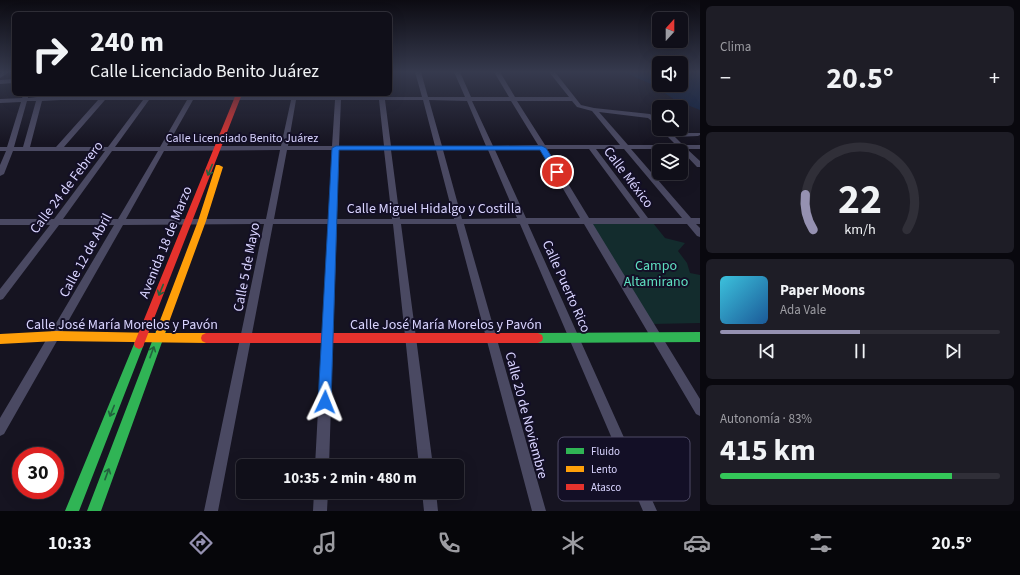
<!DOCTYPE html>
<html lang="es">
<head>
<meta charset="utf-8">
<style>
	:root { --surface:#100f19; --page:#1e1d26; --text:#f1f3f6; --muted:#9c9ca2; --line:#302f38; --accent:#9591b1 }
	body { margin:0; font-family:"Source Sans 3",sans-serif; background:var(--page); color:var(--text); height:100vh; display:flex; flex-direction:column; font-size:15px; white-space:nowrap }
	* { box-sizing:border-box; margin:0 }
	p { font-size:13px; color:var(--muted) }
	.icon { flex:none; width:22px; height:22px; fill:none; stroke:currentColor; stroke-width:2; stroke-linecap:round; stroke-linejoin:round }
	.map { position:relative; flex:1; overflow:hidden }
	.details { display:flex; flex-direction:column; gap:6px; padding:6px; background:#09080e; width:320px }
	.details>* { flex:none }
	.hud { position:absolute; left:12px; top:12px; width:380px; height:84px; border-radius:6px; box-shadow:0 4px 16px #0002,0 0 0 1px var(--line); background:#100f19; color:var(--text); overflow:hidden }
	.needle { width:26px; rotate:21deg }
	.fabs { position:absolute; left:652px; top:12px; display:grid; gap:8px }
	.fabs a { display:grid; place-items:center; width:36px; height:36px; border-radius:6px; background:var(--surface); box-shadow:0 4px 16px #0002,0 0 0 1px var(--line); font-size:20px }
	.speed { position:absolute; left:12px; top:447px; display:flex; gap:8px; font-size:20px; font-weight:700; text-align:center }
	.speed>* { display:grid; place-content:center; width:52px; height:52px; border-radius:50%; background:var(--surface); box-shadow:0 4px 16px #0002,0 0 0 1px var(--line); line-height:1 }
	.speed .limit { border:6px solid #d22; background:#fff; color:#111 }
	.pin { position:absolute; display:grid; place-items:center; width:34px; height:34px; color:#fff; margin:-17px; border:2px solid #fff; border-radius:50%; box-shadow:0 1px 4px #0007 }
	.me { position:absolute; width:44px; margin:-22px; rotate:2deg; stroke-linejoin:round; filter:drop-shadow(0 0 3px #0008) }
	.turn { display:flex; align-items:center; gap:14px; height:84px; padding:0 12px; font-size:18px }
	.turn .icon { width:52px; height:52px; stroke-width:2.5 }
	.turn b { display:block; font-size:28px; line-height:34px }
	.big { font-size:30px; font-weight:700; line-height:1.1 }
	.details .card { flex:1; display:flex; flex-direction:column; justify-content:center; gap:6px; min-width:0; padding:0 14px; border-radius:6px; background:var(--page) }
	.details .dial { align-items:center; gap:0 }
	.dial svg { height:104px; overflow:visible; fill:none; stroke:var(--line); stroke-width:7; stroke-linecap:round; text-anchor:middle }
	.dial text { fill:var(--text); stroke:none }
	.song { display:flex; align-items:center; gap:12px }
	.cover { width:48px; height:48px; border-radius:6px; background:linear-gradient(135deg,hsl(190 70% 55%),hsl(210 70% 35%)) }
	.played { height:4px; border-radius:2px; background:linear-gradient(90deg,var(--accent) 50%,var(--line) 50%) }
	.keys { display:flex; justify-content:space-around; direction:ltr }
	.heat { display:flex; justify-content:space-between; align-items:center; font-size:22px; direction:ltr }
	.charge { height:6px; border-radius:3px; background:linear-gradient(90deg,#34c759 83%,var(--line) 0) }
	.trip { position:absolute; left:236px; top:459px; width:228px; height:40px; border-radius:6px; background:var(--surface); box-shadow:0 4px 16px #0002,0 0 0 1px var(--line); font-weight:700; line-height:40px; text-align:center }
	.tab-bar { display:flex; height:64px; justify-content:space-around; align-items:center; background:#06060a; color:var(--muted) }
	.tab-bar .icon { width:28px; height:28px }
	.tab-bar .active { color:var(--accent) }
	.tab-bar b { font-size:18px; color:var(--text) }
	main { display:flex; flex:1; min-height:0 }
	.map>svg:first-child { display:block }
	.green { fill:#132c2d }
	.water { fill:#0b1e41 }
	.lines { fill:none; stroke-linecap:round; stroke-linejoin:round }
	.street { fill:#4a4962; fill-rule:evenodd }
	.fast { fill:#30b455; fill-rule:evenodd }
	.slow { fill:#ff9f0a; fill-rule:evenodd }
	.jam { fill:#e5322d; fill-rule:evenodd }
	.oneway { stroke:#22623e }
	.route { fill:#1a73e8; stroke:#114b97 }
	.labels { text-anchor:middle; stroke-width:4; stroke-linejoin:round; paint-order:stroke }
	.far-street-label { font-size:12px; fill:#d9d4ff; stroke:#130f26 }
	.street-label { font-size:14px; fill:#d9d4ff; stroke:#130f26 }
	.park-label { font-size:14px; fill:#5fe0c0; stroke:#130f26 }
	.key { fill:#130f26; stroke:#4e4a67; stroke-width:1 }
	.key-label { font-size:11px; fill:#d9d4ff }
</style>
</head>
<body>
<main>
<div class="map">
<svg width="700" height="511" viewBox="0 0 700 511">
	<rect width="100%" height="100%" fill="#161421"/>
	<!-- green -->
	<path class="green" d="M589,223h64l12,15 20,5 -7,8 9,12 3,10 10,2v48l-48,1z"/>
	<!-- water -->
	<path class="water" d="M624,72h35v13h22v-13h19v38l-25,-10 -22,-15z"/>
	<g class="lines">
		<!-- street -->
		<path class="street" d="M2,72h7l-9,6v-4z
			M415,72h6l7,25h37l-11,-25h6l11,25h38l-15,-25h6l15,25h54l-20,-25h6l26,33 13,3 56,6 9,7v6l-11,-9 -49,-6 29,33h48l-16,-16h7l4,4h29v2l-2,1 -23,1 8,8h17v4h-13l13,12v6h-3l-17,-18h-49l60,69h9v6h-4l4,4v9l-3,-1 -10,-12h-94l107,175v17l-4,-2 -112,-190h-56l129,287h-14l-123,-287h-56l82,287h-14l-76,-287h-55l32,242h-14l-26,-242h-56l-8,242h-14l13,-242h-55l-55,287h-14l60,-287 -141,1 -119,209 -4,2v-18l114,-193h-55l-56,74 -3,1v-11l50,-64h-50v-6h54l51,-68h-92l-9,23 -4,2v-11l6,-14h-6v-4h7l14,-45 -21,1v-4l22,-1 2,-4h4v4l9,-1 2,-3h4v3l61,-2 42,1 2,-2h4v2l37,1 2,-3h4v3h140v-3h6v3h38l-1,-3h6v3h38zM61,100h37l-42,47h-26l12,-46zM105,100h38l-35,47h-44zM149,100h38l-27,47h-45zM193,100h98l-10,46h-114zM296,100h39l-3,46h-44zM341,100h38l5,46h-45zM385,100h38l12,46h-44zM429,100l38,1 19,45h-44zM27,101h9l-13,46h-9zM472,101h39l27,44 -45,1zM517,101h55l5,6 15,4 28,34h-75zM540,149l40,69h-54l-31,-68zM547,149h42l51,69h-51zM596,149h28l58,69h-34zM280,150l-14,69h-140l38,-68zM287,150h45l-3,69h-55zM339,150h45l8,69h-55zM391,150h45l18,69h-54zM443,150h45l29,68 -55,1zM112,151h46l-40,68h-55z
			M14,79v4l-14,1v-4z
			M314,492h14l-1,19h-14z
			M422,492h14l2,19h-14z"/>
		<!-- fast -->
		<path class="fast" d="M161,326l4,2 1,3 -65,180h-14l69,-180 1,-3z
			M700,332v10l-162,1 -4,-2 -1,-3 1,-3 4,-2z
			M139,339l4,2 1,3 -65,167h-14l69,-167 1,-3z"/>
		<!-- slow -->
		<path class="slow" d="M216,165h3l4,2 -17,54 -41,112h41l4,2 1,3 -1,3 -4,2 -150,-2 -56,3v-10l56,-3 100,2v-2l42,-110z"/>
		<!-- jam -->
		<path class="jam" d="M236,94h6l-98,250 -1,3 -4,2 -4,-2 -1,-3z
			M206,333h332l4,2 1,3 -1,3 -4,2h-332l-4,-2 -1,-3 1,-3z"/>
	</g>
	<!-- one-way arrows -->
	<defs><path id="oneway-shaft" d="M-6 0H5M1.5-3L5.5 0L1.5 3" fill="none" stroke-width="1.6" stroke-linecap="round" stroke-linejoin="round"/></defs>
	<g class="oneway">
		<use href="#oneway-shaft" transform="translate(210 170) rotate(112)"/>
		<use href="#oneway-shaft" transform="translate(161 290) rotate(112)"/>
		<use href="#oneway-shaft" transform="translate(152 352) rotate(-70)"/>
		<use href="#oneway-shaft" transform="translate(112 411) rotate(112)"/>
		<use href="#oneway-shaft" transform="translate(107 474) rotate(-70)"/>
	</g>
	<!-- sky -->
	<linearGradient id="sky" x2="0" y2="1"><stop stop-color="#0c0b12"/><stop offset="0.5" stop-color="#363a4e"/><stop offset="1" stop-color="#363a4e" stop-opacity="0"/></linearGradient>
	<rect width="700" height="144" fill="url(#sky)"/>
	<!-- route -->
	<path class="route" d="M336,146h206l4,2 15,24 -4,2h-3l-14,-24h-201l-8,252 -2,5 -4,1 -5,-1 -2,-5 14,-254z"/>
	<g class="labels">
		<!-- far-street labels -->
		<g class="far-street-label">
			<text x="242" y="142">Calle Licenciado Benito Juárez</text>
		</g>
		<!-- street labels -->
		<g class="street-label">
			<text transform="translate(629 177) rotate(53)" y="5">Calle México</text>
			<text transform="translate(66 187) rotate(-53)" y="5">Calle 24 de Febrero</text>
			<text x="434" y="213">Calle Miguel Hidalgo y Costilla</text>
			<text transform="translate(165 242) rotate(-68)" y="5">Avenida 18 de Marzo</text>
			<text transform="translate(85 255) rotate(-61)" y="5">Calle 12 de Abril</text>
			<text transform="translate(246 267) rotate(-79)" y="5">Calle 5 de Mayo</text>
			<text transform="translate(567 286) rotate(66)" y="5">Calle Puerto Rico</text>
			<text x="122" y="329">Calle José María Morelos y Pavón</text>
			<text x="446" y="329">Calle José María Morelos y Pavón</text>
			<text transform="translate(527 415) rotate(75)" y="5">Calle 20 de Noviembre</text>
		</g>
		<!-- park labels -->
		<g class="park-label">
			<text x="656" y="270">Campo<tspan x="656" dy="16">Altamirano</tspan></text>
		</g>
	</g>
	<!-- legend -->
	<rect x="558" y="437" width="132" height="64" rx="6" class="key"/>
	<rect x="566" y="448" width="18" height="6" fill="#30b455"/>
	<rect x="566" y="466" width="18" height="6" fill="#ff9f0a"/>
	<rect x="566" y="484" width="18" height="6" fill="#e5322d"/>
	<g class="key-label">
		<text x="591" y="455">Fluido</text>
		<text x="591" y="473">Lento</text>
		<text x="591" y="491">Atasco</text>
	</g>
</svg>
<div class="fabs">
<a><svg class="needle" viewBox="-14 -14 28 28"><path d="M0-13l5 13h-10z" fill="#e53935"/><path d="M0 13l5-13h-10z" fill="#9c9ca2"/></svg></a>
<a><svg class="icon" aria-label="sound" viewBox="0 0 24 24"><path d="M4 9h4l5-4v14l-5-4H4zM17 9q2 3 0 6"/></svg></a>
<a><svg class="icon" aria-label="search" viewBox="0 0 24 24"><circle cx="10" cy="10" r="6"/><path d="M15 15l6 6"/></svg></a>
<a><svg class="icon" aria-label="layers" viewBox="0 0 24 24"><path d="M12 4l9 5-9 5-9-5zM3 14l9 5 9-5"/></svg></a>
</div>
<div class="speed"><div class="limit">30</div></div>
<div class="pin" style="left:557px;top:172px;background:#d93025"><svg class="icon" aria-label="arrive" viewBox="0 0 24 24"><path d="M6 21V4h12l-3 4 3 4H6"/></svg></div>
<svg class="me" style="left:325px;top:402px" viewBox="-20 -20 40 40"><path d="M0-17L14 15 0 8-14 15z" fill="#1a73e8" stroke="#fff" stroke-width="4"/></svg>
<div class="trip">10:35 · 2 min · 480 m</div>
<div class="hud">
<div class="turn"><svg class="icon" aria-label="right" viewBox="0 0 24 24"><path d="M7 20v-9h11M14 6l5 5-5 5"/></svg><div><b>240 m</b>Calle Licenciado Benito Juárez</div></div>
</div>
</div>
<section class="details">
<div class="card"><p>Clima</p>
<div class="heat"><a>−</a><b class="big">20.5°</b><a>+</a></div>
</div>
<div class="card dial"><svg viewBox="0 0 100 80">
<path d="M14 69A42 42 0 1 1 86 69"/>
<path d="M14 69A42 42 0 0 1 8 42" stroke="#9591b1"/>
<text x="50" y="56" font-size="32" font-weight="700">22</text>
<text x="50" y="72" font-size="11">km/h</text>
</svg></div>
<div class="card">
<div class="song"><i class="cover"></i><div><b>Paper Moons</b><p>Ada Vale</p></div></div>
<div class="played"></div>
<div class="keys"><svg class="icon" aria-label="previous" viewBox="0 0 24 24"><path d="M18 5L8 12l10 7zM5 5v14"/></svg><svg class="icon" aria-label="pause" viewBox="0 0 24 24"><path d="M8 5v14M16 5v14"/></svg><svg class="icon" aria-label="next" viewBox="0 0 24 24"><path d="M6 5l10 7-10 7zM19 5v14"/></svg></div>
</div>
<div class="card"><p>Autonomía · 83%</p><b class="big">415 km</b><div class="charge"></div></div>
</section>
</main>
<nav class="tab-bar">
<b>10:33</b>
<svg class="icon active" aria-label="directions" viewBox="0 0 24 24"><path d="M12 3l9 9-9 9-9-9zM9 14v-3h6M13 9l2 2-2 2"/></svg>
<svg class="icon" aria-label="music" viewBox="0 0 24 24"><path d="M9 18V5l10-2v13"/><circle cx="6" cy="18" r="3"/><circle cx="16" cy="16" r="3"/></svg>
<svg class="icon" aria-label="phone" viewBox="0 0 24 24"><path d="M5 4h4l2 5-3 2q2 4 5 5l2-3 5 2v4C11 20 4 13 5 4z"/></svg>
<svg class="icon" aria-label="climate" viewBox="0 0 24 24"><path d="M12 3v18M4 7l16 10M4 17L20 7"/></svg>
<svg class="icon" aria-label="car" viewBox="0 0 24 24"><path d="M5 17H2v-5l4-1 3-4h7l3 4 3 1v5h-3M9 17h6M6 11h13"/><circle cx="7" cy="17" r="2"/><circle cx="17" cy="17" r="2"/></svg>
<svg class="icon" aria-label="filters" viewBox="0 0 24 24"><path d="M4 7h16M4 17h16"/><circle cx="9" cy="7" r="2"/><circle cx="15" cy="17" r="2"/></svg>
<b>20.5°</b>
</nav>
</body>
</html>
